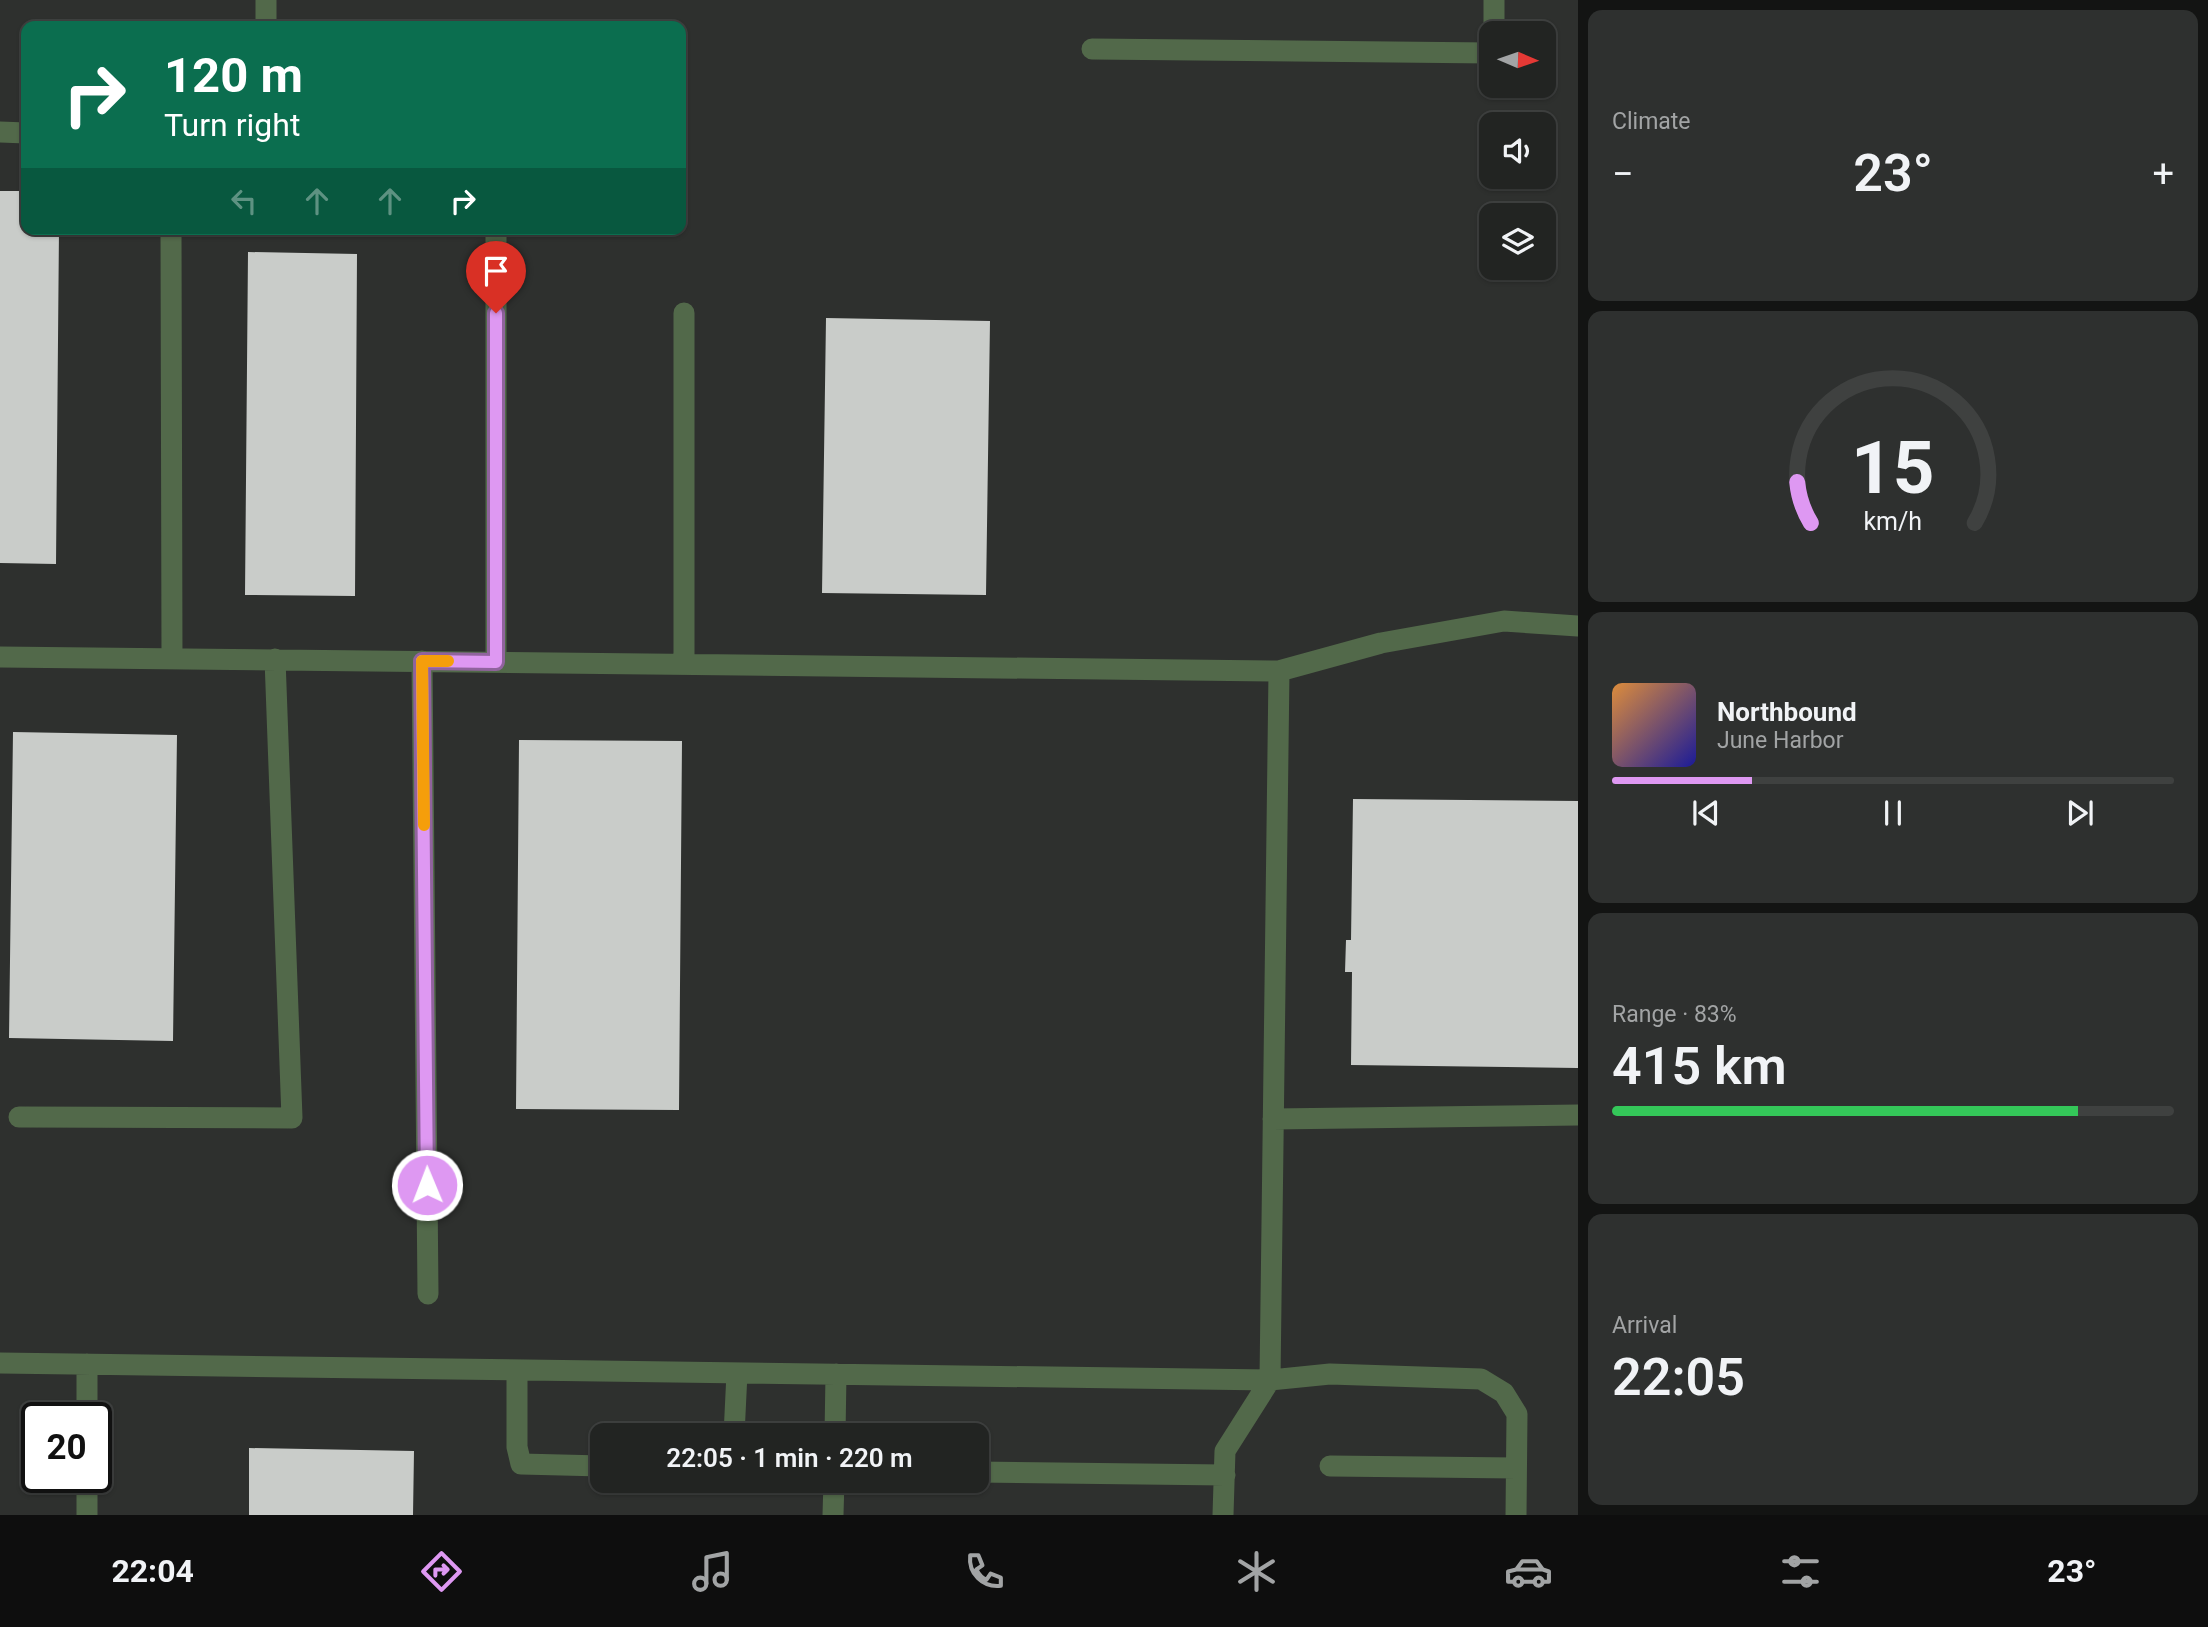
<!DOCTYPE html>
<html lang="en">
<head>
<meta charset="utf-8">
<style>
	:root { --surface:#222422; --page:#2e302f; --text:#f1f3f6; --muted:#a2a4a5; --line:#3f4140; --accent:#de98f2 }
	body { margin:0; font-family:Roboto,sans-serif; background:var(--page); color:var(--text); height:100vh; display:flex; flex-direction:column; font-size:26px; white-space:nowrap }
	* { box-sizing:border-box; margin:0 }
	p { font-size:23px; color:var(--muted) }
	.icon { flex:none; width:38px; height:38px; fill:none; stroke:currentColor; stroke-width:2; stroke-linecap:round; stroke-linejoin:round }
	.map { position:relative; flex:1; overflow:hidden }
	.drawer { display:flex; flex-direction:column; gap:10px; padding:10px; background:#131413; width:630px }
	.drawer>* { flex:none }
	.hud { position:absolute; left:21px; top:21px; width:665px; height:214px; border-radius:14px; box-shadow:0 2px 5px #0004,0 0 0 2px var(--line); background:#0b6e4f; color:#fff; overflow:hidden }
	.needle { width:46px; rotate:92deg }
	.controls { position:absolute; left:1479px; top:21px; display:grid; gap:14px }
	.controls a { display:grid; place-items:center; width:77px; height:77px; border-radius:14px; background:var(--surface); box-shadow:0 2px 5px #0004,0 0 0 2px var(--line); font-size:35px }
	.speed { position:absolute; left:21px; top:1402px; display:flex; gap:14px; font-size:35px; font-weight:700; text-align:center }
	.speed>* { display:grid; place-content:center; width:91px; height:91px; border-radius:50%; background:var(--surface); box-shadow:0 2px 5px #0004,0 0 0 2px var(--line); line-height:1 }
	.speed .limit { border:4px solid #111; border-radius:10px; background:#fff; color:#111 }
	.pin { position:absolute; display:grid; place-items:center; width:60px; height:60px; color:#fff; margin:-72px -30px; border-radius:50% 50% 50% 0; rotate:-45deg; box-shadow:0 0 7px #0007 }
	.pin .icon { rotate:45deg }
	.me { position:absolute; width:77px; margin:-38px; rotate:359deg; stroke-linejoin:round; filter:drop-shadow(0 0 5px #0008) }
	.turn { display:flex; align-items:center; gap:24px; height:147px; padding:0 28px; font-size:32px }
	.turn .icon { width:91px; height:91px; stroke-width:2.5 }
	.turn b { display:block; font-size:49px; line-height:60px }
	.lanes { display:flex; align-items:center; height:66px; padding:0 28px; background:#0003; justify-content:center; gap:35px; direction:ltr }
	.lanes .off { opacity:.35 }
	.big { font-size:52px; font-weight:600; line-height:1.1 }
	.drawer .tile { flex:1; display:flex; flex-direction:column; justify-content:center; gap:10px; min-width:0; padding:0 24px; border-radius:14px; background:var(--page) }
	.drawer .dial { align-items:center; gap:0 }
	.dial svg { height:182px; overflow:visible; fill:none; stroke:var(--line); stroke-width:7; stroke-linecap:round; text-anchor:middle }
	.dial text { fill:var(--text); stroke:none }
	.song { display:flex; align-items:center; gap:21px }
	.cover { width:84px; height:84px; border-radius:10px; background:linear-gradient(135deg,hsl(30 70% 55%),hsl(240 70% 35%)) }
	.played { height:7px; border-radius:4px; background:linear-gradient(90deg,var(--accent) 25%,var(--line) 25%) }
	.keys { display:flex; justify-content:space-around; direction:ltr }
	.heat { display:flex; justify-content:space-between; align-items:center; font-size:38px; direction:ltr }
	.charge { height:10px; border-radius:5px; background:linear-gradient(90deg,#34c759 83%,var(--line) 0) }
	.trip { position:absolute; left:590px; top:1423px; width:399px; height:70px; border-radius:14px; background:var(--surface); box-shadow:0 2px 5px #0004,0 0 0 2px var(--line); font-weight:600; line-height:70px; text-align:center }
	.dock { display:flex; height:112px; justify-content:space-around; align-items:center; background:#0e0e0e; color:var(--muted) }
	.dock .icon { width:49px; height:49px }
	.dock .active { color:var(--accent) }
	.dock b { font-size:32px; color:var(--text) }
	main { display:flex; flex:1; min-height:0 }
	.map>svg:first-child { display:block }
	.building { fill:#c9ccc9 }
	.lines { fill:none; stroke-linecap:round; stroke-linejoin:round }
	.minor { stroke:#52694a; stroke-width:21 }
	.route-casing { stroke:#90639d; stroke-width:18 }
	.route { stroke:#de98f2; stroke-width:12 }
	.slow { stroke:#f59e0b; stroke-width:12 }
</style>
</head>
<body>
<main>
<div class="map">
<svg width="1578" height="1515" viewBox="0 0 1578 1515">
	<rect width="100%" height="100%" fill="#2e302e"/>
	<!-- building -->
	<path class="building" d="M0,191h26v38h33l-3,335 -56,-1z
		M248,252l109,2 -2,342 -110,-1z
		M826,318l164,3 -4,274 -164,-2z
		M13,732l164,3 -4,306 -164,-3z
		M519,740l163,1 -3,369 -163,-1z
		M1353,799l225,2v267l-227,-3 1,-93h-7l1,-32h5z
		M249,1448l165,3 -1,64h-164z"/>
	<g class="lines">
		<!-- minor -->
		<path class="minor" d="M1494,0v33
			M266,19v-19
			M1092,49l399,4
			M0,132l26,1
			M171,229l1,430
			M496,229v433
			M0,657l1279,14 -9,709 -1270,-17
			M422,661l6,633
			M684,664v-351
			M1279,671l102,-28 123,-22 74,5
			M19,1117l273,1 -17,-459
			M1273,1119l305,-4
			M517,1370v77l4,17 81,2
			M87,1418v-54
			M734,1435l3,-62
			M835,1435l1,-61
			M1330,1466l186,2
			M976,1472l249,3
			M87,1515v-38
			M833,1515l1,-35
			M1223,1515l2,-64 45,-71 60,-6 151,5 23,14 13,21 -1,101"/>
	</g>
	<g class="lines">
		<defs>
			<path id="route" d="M427,1185l-5,-524 74,1v-349"/>
		</defs>
		<!-- route casing -->
		<use href="#route" class="route-casing"/>
		<!-- route -->
		<use href="#route" class="route"/>
		<!-- slow -->
		<path class="slow" d="M424,825l-2,-164h26"/>
	</g>
</svg>
<div class="controls">
<a><svg class="needle" viewBox="-14 -14 28 28"><path d="M0-13l5 13h-10z" fill="#e53935"/><path d="M0 13l5-13h-10z" fill="#a2a4a5"/></svg></a>
<a><svg class="icon" aria-label="sound" viewBox="0 0 24 24"><path d="M4 9h4l5-4v14l-5-4H4zM17 9q2 3 0 6"/></svg></a>
<a><svg class="icon" aria-label="layers" viewBox="0 0 24 24"><path d="M12 4l9 5-9 5-9-5zM3 14l9 5 9-5"/></svg></a>
</div>
<div class="speed"><div class="limit">20</div></div>
<div class="pin" style="left:496px;top:313px;background:#d93025"><svg class="icon" aria-label="arrive" viewBox="0 0 24 24"><path d="M6 21V4h12l-3 4 3 4H6"/></svg></div>
<svg class="me" style="left:427px;top:1185px" viewBox="-20 -20 40 40"><circle r="17" fill="#de98f2" stroke="#fff" stroke-width="3"/><path d="M0-11L8 9 0 5-8 9z" fill="#fff"/></svg>
<div class="trip">22:05 · 1 min · 220 m</div>
<div class="hud">
<div class="turn"><svg class="icon" aria-label="right" viewBox="0 0 24 24"><path d="M7 20v-9h11M14 6l5 5-5 5"/></svg><div><b>120 m</b>Turn right</div></div>
<div class="lanes"><svg class="icon off" aria-label="left" viewBox="0 0 24 24"><path d="M17 20v-9H6M10 6l-5 5 5 5"/></svg><svg class="icon off" aria-label="ahead" viewBox="0 0 24 24"><path d="M12 20V5M6 11l6-6 6 6"/></svg><svg class="icon off" aria-label="ahead" viewBox="0 0 24 24"><path d="M12 20V5M6 11l6-6 6 6"/></svg><svg class="icon" aria-label="right" viewBox="0 0 24 24"><path d="M7 20v-9h11M14 6l5 5-5 5"/></svg></div>
</div>
</div>
<section class="drawer">
<div class="tile"><p>Climate</p>
<div class="heat"><a>−</a><b class="big">23°</b><a>+</a></div>
</div>
<div class="tile dial"><svg viewBox="0 0 100 80">
<path d="M14 69A42 42 0 1 1 86 69"/>
<path d="M14 69A42 42 0 0 1 8 51" stroke="#de98f2"/>
<text x="50" y="56" font-size="32" font-weight="700">15</text>
<text x="50" y="72" font-size="11">km/h</text>
</svg></div>
<div class="tile">
<div class="song"><i class="cover"></i><div><b>Northbound</b><p>June Harbor</p></div></div>
<div class="played"></div>
<div class="keys"><svg class="icon" aria-label="previous" viewBox="0 0 24 24"><path d="M18 5L8 12l10 7zM5 5v14"/></svg><svg class="icon" aria-label="pause" viewBox="0 0 24 24"><path d="M8 5v14M16 5v14"/></svg><svg class="icon" aria-label="next" viewBox="0 0 24 24"><path d="M6 5l10 7-10 7zM19 5v14"/></svg></div>
</div>
<div class="tile"><p>Range · 83%</p><b class="big">415 km</b><div class="charge"></div></div>
<div class="tile"><p>Arrival</p><b class="big">22:05</b></div>
</section>
</main>
<nav class="dock">
<b>22:04</b>
<svg class="icon active" aria-label="directions" viewBox="0 0 24 24"><path d="M12 3l9 9-9 9-9-9zM9 14v-3h6M13 9l2 2-2 2"/></svg>
<svg class="icon" aria-label="music" viewBox="0 0 24 24"><path d="M9 18V5l10-2v13"/><circle cx="6" cy="18" r="3"/><circle cx="16" cy="16" r="3"/></svg>
<svg class="icon" aria-label="phone" viewBox="0 0 24 24"><path d="M5 4h4l2 5-3 2q2 4 5 5l2-3 5 2v4C11 20 4 13 5 4z"/></svg>
<svg class="icon" aria-label="climate" viewBox="0 0 24 24"><path d="M12 3v18M4 7l16 10M4 17L20 7"/></svg>
<svg class="icon" aria-label="car" viewBox="0 0 24 24"><path d="M5 17H2v-5l4-1 3-4h7l3 4 3 1v5h-3M9 17h6M6 11h13"/><circle cx="7" cy="17" r="2"/><circle cx="17" cy="17" r="2"/></svg>
<svg class="icon" aria-label="filters" viewBox="0 0 24 24"><path d="M4 7h16M4 17h16"/><circle cx="9" cy="7" r="2"/><circle cx="15" cy="17" r="2"/></svg>
<b>23°</b>
</nav>
</body>
</html>
